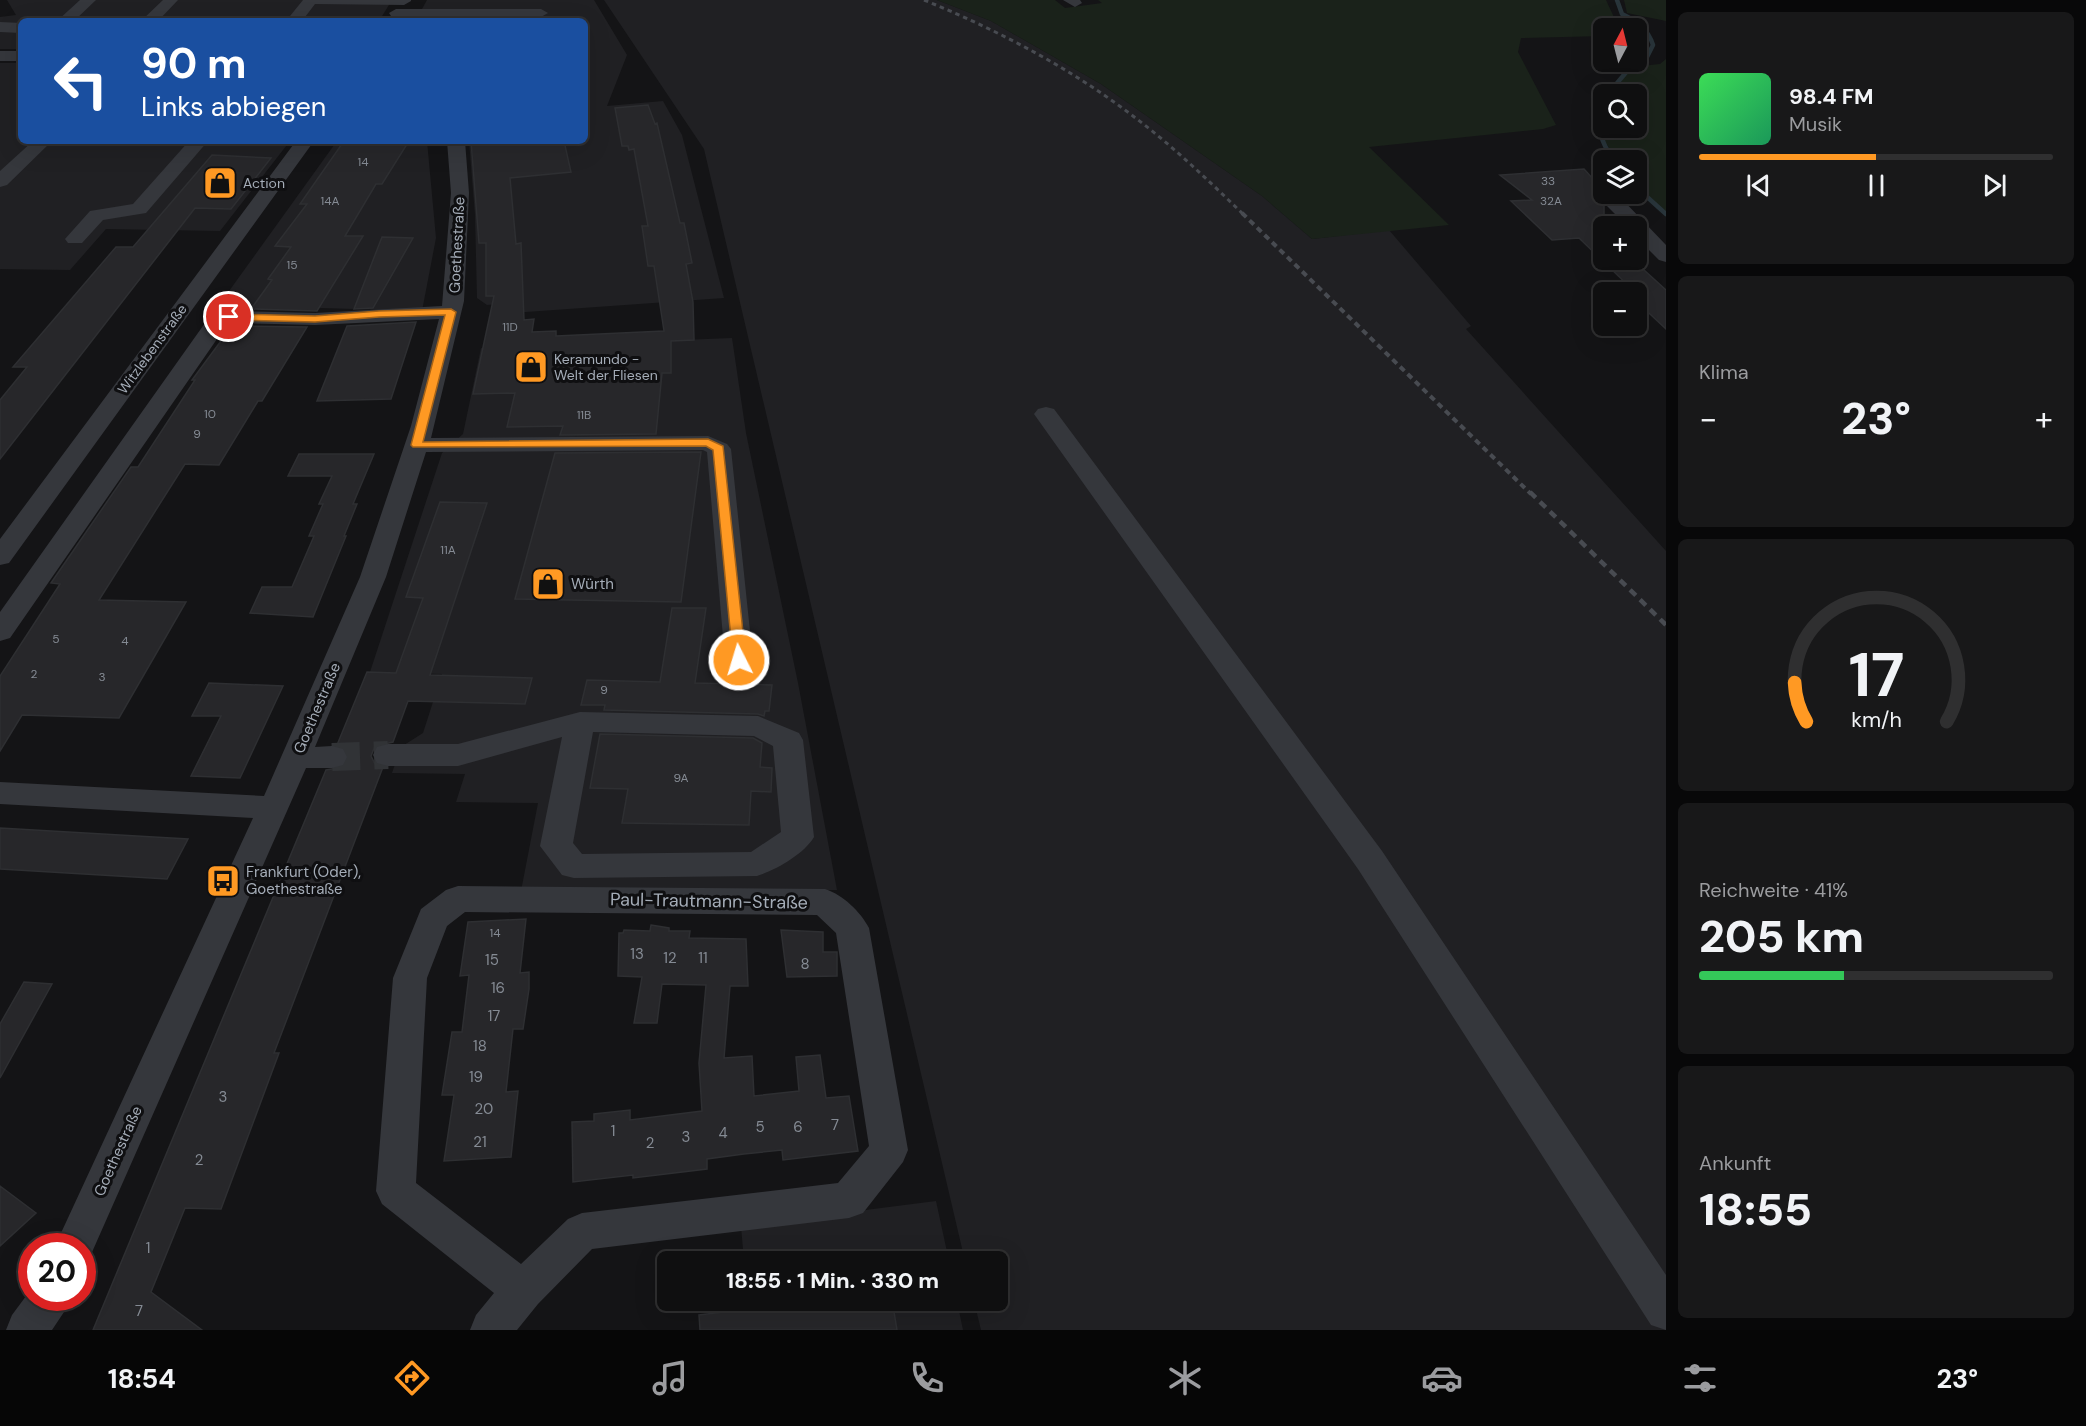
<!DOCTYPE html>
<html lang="de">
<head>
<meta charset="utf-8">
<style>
	:root { --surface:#0f0f10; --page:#181819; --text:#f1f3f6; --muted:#9b9c9f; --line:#2f2f30; --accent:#ff9923 }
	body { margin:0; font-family:"DM Sans",sans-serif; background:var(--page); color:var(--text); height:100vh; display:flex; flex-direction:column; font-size:22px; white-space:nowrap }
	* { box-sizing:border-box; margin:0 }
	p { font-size:20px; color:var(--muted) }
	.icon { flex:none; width:33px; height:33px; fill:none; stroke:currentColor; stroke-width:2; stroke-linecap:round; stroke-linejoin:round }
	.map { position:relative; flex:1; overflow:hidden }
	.side { display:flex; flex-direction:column; gap:12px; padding:12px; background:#080809; width:420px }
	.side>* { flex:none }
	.top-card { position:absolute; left:18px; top:18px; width:570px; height:126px; border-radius:9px; box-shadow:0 6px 24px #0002,0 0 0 2px var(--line); background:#1a4fa0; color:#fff; overflow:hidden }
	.needle { width:39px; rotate:7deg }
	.fabs { position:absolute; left:1593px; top:18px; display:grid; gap:12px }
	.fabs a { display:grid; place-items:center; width:54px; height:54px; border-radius:9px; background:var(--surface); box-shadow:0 6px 24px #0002,0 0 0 2px var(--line); font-size:30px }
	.speed { position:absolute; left:18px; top:1233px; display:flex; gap:12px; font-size:30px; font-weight:700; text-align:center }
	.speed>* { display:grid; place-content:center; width:78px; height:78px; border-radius:50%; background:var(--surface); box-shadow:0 6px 24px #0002,0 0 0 2px var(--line); line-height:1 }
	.speed .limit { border:9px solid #d22; background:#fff; color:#111 }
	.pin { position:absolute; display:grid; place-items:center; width:51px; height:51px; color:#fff; margin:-26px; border:3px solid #fff; border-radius:50%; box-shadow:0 2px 6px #0007 }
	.me { position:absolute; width:66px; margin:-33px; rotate:355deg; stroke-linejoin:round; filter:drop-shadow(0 0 4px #0008) }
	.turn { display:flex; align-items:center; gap:21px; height:126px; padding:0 24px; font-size:27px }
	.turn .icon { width:78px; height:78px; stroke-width:2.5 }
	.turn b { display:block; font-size:42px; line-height:51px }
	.big { font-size:45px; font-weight:800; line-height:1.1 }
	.side .tile { flex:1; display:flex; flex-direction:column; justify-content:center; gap:9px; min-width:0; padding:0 21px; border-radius:9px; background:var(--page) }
	.side .dial { align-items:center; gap:0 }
	.dial svg { height:156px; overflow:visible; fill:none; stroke:var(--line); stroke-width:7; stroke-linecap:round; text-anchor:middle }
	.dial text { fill:var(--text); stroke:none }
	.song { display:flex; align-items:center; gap:18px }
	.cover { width:72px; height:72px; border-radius:9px; background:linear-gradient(135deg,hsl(130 70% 55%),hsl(150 70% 35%)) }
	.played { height:6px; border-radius:3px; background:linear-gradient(90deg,var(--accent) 50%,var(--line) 50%) }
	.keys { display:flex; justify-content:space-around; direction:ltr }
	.heat { display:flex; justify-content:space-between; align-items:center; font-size:33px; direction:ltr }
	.charge { height:9px; border-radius:4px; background:linear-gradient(90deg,#34c759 41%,var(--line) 0) }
	.trip { position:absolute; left:657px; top:1251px; width:351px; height:60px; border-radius:9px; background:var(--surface); box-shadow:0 6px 24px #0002,0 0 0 2px var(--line); font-weight:800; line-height:60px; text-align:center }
	.dock { display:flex; height:96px; justify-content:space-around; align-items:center; background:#060606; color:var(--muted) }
	.dock .icon { width:42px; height:42px }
	.dock .selected { color:var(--accent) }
	.dock b { font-size:27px; color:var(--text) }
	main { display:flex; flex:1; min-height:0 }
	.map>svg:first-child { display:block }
	.built { fill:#202023 }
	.green { fill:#1a221a }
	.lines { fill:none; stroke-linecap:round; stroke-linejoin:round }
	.stream { stroke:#29353b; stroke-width:4.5 }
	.building { fill:#27272a; stroke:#2e2f32; stroke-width:1.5 }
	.minor-tunnel { stroke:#313336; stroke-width:28; stroke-dasharray:28 14; stroke-linecap:butt }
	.minor { fill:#35373c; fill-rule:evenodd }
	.rail-far2 { stroke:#484b51; stroke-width:3; stroke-dasharray:4.5 4; stroke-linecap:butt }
	.rail-far1 { stroke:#484b51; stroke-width:4; stroke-dasharray:6 4.5; stroke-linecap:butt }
	.rail { stroke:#484b51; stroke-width:4.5; stroke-dasharray:8 6; stroke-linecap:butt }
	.route { fill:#ff9923; stroke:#a66317; stroke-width:1.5 }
	.labels { text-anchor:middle; stroke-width:6; stroke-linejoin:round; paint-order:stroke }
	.number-label { font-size:12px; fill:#858b94 }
	.far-poi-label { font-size:14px; fill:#a5adb8; stroke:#0f0f11; text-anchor:start }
	.far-street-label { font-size:14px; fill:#a5adb8; stroke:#0f0f11 }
	.street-label { font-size:15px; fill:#a5adb8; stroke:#0f0f11 }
	.poi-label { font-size:15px; fill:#a5adb8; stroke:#0f0f11; text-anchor:start }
	.near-number-label { font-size:15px; fill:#858b94 }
	.near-street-label { font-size:18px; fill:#a5adb8; stroke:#0f0f11 }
</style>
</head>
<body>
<main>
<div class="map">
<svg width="1666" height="1330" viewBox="0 0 1666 1330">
	<rect width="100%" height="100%" fill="#141416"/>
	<!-- built -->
	<path class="built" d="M7,0h385l-13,21h-358v28h-21v-32l16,-2z
		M427,0h167l33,55 -20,51 56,-5 19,34 42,163 -226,16v-10l-11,1 -10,-7 -2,-83 -6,-74h116v-120h-164l1,-12z
		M604,0h333l54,21 110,63 161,112 50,43 77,-9 82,96 -5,3 200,222v779h-685l-7,-29 24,-1v-38l-33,-1 -261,-1112z
		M0,63h21v78h269l-70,90 -114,-2 -36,41 -70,-1z
		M337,141h90l9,97 -14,73 -203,-6z
		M732,338l14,95 52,250 39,207 -316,1 17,-88 -82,-1 9,-28 -73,-1 9,-26 22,-14 19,-59 -72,-2 72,-219 21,-19 18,-86z
		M936,1201l13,60h-205l-3,-35z
		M748,1301h209l6,29h-212z"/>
	<!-- green -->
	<path class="green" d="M937,0h118l10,8 37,-5 -4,-3h508l13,28h-15l-1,8 -82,2 -3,14 38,73 -13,4 -174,18 80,78 -137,14 -50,-43 -161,-112 -110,-63z
		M1624,0h42v21l-39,-8z
		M1666,59v155l-29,-27 -1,-27h-19l-15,-23 -1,-29 2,-2 1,22h32v-34h-23l18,-27 29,-3z"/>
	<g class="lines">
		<!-- stream -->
		<path class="stream" d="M1617,0l5,14c15,7 26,15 31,31l-6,12
			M1608,94l20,-24 14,-7
			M1604,104c-8,22 -4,38 10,56
			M1636,187l30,27"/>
	</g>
	<!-- building -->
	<path class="building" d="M648,105l7,19 2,-1 23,100h4l8,40 -6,1 7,38 1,38 -23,1v32h-9l-6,61 -96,1 3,-9 -56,1 8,-34 -42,1 21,-98h-8v-53h-7l-8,-102h93l7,31 -61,6 6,66 5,-1 3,77 10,-1 -2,13 24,-1v5l108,-5 -10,-65h-6l-6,-40h6l-14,-77 -5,1 -1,-4h-6l-7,-38z
		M344,141h65l-27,43h-6l-31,52h18l-46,75 -66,-2 21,-29 -4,-1 23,-32 -16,-1 32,-42h-7z
		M212,155l59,3 -40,51 -36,-1 -195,251v-59l27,-33h-14l103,-120h17z
		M1584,169l20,22 -3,8 3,7v54h29l33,30v39l-30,-28v-9h-9h8l-56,-54 -27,2 -41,-39 21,-1 -32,-25z
		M382,237l31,1 -40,70 -19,1z
		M416,322l-25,77 -74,2 30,-75z
		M232,326l75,1 -45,74h-4l-39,64 -34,-1 -86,136 87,2 -67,116 -97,-3 -22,36v-75l60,-92 -9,-1 80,-116h7l57,-87h-3z
		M701,452l-20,150 -166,-3 40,-146z
		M299,454h75l-21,50h4l-13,32h2l-33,81 -63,-4 12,-26h30l22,-51h-5l14,-32h-4l13,-28h-44z
		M440,502l47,1 -57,172 102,3 -7,26 -117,-3 -15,41 -18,4 -4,10 4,8 8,3 -109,286h5l-58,156 -36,-1 -34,84 51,38h-109l233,-560 18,-3 5,-9 -4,-10 -8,-3 30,-73 29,1 27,-75 -17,-1z
		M672,608h34l-11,75 77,2 -3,26h-4l-1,5 -6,-2 -154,-4 1,-5h-24l6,-25 73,2z
		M209,683l74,3 -43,92 -49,-2 30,-60h-29z
		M600,734l153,4 9,5 -2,24 12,1 -1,24 -20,-1 -2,34 -127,-2 6,-34 -38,-1z
		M0,828l154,9 34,2 -21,40 -167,-10z
		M526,919l-6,54 9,-1v17l-6,40h-10l-7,63 12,-1 -7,66 -67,4 10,-66h-12l10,-63h10l7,-57 -9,1 8,-54z
		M651,925l18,3v3h21l-1,7 57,1 2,47h-18l-6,72 28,-2 2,40 45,-5 -3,-34 24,-2 6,43 23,-2 9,55 -75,9 -1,-10 -38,4 -37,5v10l-74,9v-3l-60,7 -1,-60 22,-1v-7l36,-4v10l72,-9 -3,-48 7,-78 -44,-1 -5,39h-23l8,-46 -24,-1 1,-43h4l1,-3 26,1z
		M781,930l42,2v20h14v24l-50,1z
		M24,982l28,2 -52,94v-54z
		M0,1186l36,27 -36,33z
		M823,1300h69l5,30h-197l-1,-15z"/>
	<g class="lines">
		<!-- minor-tunnel -->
		<path class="minor-tunnel" d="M332,757l56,-2"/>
		<!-- minor -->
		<path class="minor" d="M80,0h16l-22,21h-17z
			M163,0h15l-20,21h-17z
			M303,0h108v1l-7,4 -89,-1 -13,17h-16z
			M1063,0h17l2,3 -7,4z
			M396,9h145l7,4 -7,4 -150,-1 -2,-3z
			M0,22l21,1v10l-21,-1z
			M0,51h21v10h-21z
			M33,141h19l-45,44 -7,2v-16z
			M189,141h19l-62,72 -43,7 -21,23h-14l-3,-4 25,-28 43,-7z
			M296,141h18l-305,422 -9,2v-26z
			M447,141h18l4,52 -5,108 -33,137 277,-2 19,8 4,5 22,211 -4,7 -10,2 -10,-2 -4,-7 -18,-208 -4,-2 -277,2 -40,125 -71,170 17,-1 11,3 4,8 -4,8 -11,3h-26l-217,491 -7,3v-16h-27l198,-428 -253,-14v-22l264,14 96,-219 51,-151 28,-107 -124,6 -84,-2 -5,3 -216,312 -10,3v-29l210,-296 19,-5 86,2 127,-7 9,-113z
			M1612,194l7,2 47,49v17l-7,-2 -23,-23v-11h-9l-22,-22 -2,-4 2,-4z
			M1046,407l8,2 328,442 284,424v55l-15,-5 -293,-456 -324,-455 4,-5z
			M580,712l178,4 41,17 4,7 11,97c-10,17 -38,33 -57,39l-183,2 -12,-3 -22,-29 22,-109 -104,29h-70l-11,-3 -4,-8 4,-8 11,-3h70zM593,732l161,4 19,10 8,86 -30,20 -169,2 -9,-11z
			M458,886l367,3c18,6 35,22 44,39l39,222 -5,12 -40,51 -14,5 -257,31 -54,55 -21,26h-47l6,-15 18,-22 -112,-89 -6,-13 17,-213 28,-69 25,-19zM465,912l352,3 19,18 33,213 -31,37 -256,30 -14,6 -47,45 -105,-81 11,-205 20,-52z
			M32,1288v10h38l-6,14 -12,18h-46l6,-15z"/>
		<!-- rail-far2 -->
		<path class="rail-far2" d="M924,0c78,32 152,71 218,123 36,28 69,60 102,92"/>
		<!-- rail-far1 -->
		<path class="rail-far1" d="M1242,213l289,281"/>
		<!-- rail -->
		<path class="rail" d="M1530,492l136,133"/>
	</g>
	<!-- route -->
	<path class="route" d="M451,309l5,3 -33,130 285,-3 15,7 23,214 -2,3 -5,2 -6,-5 -20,-210 -7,-4 -293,1 -2,-2 34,-130 -66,2 -64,5 -86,-2 -5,-3 5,-3 86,2 64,-5z"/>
	<!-- icons -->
	<defs>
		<symbol id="shop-square" viewBox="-11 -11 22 22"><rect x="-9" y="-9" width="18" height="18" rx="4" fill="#ff9923" stroke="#0f0f11"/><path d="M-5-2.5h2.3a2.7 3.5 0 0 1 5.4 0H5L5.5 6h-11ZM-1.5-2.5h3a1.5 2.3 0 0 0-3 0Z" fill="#111"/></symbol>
		<symbol id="bus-square" viewBox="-11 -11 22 22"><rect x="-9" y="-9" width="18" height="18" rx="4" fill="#ff9923" stroke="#0f0f11"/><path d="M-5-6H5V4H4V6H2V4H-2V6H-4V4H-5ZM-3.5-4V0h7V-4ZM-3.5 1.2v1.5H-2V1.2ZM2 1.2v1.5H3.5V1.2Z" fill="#111"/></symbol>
	</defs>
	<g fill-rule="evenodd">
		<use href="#shop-square" x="201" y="164" width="38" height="38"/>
		<use href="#shop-square" x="512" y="348" width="38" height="38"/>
		<use href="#shop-square" x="529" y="565" width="38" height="38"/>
		<use href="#bus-square" x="204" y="862" width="38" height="38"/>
	</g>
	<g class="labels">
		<!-- number labels -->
		<g class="number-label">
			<text x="363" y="166">14</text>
			<text x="1548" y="185">33</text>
			<text x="330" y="205">14A</text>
			<text x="1551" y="205">32A</text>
			<text x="292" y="269">15</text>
			<text x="510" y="331">11D</text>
			<text x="210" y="418">10</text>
			<text x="584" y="419">11B</text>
			<text x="197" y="438">9</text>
			<text x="448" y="554">11A</text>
			<text x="56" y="643">5</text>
			<text x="125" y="645">4</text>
			<text x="34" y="678">2</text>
			<text x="102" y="681">3</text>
			<text x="604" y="694">9</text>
			<text x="681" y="782">9A</text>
			<text x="495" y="937">14</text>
		</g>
		<!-- far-poi labels -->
		<g class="far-poi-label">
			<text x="243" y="188">Action</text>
			<text x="554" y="364">Keramundo -<tspan x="554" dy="16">Welt der Fliesen</tspan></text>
		</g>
		<!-- far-street labels -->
		<g class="far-street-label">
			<text transform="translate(152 349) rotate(-54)" y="5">Witzlebenstraße</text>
		</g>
		<!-- street labels -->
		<g class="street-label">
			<text transform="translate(457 245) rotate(-87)" y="5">Goethestraße</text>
			<text transform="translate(317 708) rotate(-67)" y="5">Goethestraße</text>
			<text transform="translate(118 1151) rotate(-66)" y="5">Goethestraße</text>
		</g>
		<!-- poi labels -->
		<g class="poi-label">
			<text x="571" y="589">Würth</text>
			<text x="246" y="877">Frankfurt (Oder),<tspan x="246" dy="17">Goethestraße</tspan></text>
		</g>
		<!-- near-number labels -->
		<g class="near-number-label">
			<text x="637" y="959">13</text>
			<text x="670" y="963">12</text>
			<text x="703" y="963">11</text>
			<text x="492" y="965">15</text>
			<text x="805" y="969">8</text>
			<text x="498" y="993">16</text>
			<text x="494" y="1021">17</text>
			<text x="480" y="1051">18</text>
			<text x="476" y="1082">19</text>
			<text x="223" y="1102">3</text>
			<text x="484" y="1114">20</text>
			<text x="835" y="1130">7</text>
			<text x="760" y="1132">5</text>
			<text x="798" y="1132">6</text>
			<text x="613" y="1136">1</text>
			<text x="723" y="1138">4</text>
			<text x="686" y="1142">3</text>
			<text x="480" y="1147">21</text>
			<text x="650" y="1148">2</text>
			<text x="199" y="1165">2</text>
			<text x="148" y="1253">1</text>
			<text x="139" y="1316">7</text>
		</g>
		<!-- near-street labels -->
		<g class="near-street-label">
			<text transform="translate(709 901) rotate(1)" y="6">Paul-Trautmann-Straße</text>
		</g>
	</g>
</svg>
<div class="fabs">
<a><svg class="needle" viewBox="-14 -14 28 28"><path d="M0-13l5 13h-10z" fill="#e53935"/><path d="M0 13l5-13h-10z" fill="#9b9c9f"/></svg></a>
<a><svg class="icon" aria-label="search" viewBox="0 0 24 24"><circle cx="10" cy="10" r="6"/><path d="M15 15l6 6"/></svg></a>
<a><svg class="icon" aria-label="layers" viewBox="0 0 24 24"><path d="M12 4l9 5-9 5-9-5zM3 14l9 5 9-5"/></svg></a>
<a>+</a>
<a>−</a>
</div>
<div class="speed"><div class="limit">20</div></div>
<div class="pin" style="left:229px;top:317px;background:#d93025"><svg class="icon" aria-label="arrive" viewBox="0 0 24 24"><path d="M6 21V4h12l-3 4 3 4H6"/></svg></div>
<svg class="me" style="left:739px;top:660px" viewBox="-20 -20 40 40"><circle r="17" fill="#ff9923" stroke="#fff" stroke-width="3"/><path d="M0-11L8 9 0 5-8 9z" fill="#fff"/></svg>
<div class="trip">18:55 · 1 Min. · 330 m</div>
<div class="top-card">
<div class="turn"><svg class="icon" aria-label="left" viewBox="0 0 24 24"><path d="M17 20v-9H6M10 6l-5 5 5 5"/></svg><div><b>90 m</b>Links abbiegen</div></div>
</div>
</div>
<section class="side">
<div class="tile">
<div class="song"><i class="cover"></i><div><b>98.4 FM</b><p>Musik</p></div></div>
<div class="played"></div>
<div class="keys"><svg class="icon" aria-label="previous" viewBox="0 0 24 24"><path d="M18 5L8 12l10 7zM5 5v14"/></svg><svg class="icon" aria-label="pause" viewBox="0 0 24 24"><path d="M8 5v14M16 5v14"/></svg><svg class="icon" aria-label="next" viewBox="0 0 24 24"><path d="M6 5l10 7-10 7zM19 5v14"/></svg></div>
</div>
<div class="tile"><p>Klima</p>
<div class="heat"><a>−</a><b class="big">23°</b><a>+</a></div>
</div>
<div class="tile dial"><svg viewBox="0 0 100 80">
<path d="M14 69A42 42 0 1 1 86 69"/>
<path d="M14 69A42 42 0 0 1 8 49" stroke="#ff9923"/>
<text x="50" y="56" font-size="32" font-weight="700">17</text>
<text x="50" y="72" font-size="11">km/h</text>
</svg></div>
<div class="tile"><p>Reichweite · 41%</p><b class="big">205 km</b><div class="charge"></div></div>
<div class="tile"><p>Ankunft</p><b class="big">18:55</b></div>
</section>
</main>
<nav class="dock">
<b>18:54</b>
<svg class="icon selected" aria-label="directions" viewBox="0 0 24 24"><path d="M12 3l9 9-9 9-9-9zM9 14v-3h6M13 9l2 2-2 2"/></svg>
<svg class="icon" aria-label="music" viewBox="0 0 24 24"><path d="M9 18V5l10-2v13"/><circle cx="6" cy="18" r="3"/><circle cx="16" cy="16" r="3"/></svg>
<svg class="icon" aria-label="phone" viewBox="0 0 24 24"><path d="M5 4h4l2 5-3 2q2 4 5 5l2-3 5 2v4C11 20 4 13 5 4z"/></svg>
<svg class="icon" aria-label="climate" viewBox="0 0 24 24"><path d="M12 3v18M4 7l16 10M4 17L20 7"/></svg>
<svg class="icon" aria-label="car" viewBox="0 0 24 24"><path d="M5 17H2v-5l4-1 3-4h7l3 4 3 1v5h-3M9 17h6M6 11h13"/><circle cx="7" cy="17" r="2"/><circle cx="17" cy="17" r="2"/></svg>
<svg class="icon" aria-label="filters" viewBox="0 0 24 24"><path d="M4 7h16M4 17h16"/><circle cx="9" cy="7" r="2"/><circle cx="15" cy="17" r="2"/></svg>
<b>23°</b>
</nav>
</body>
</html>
